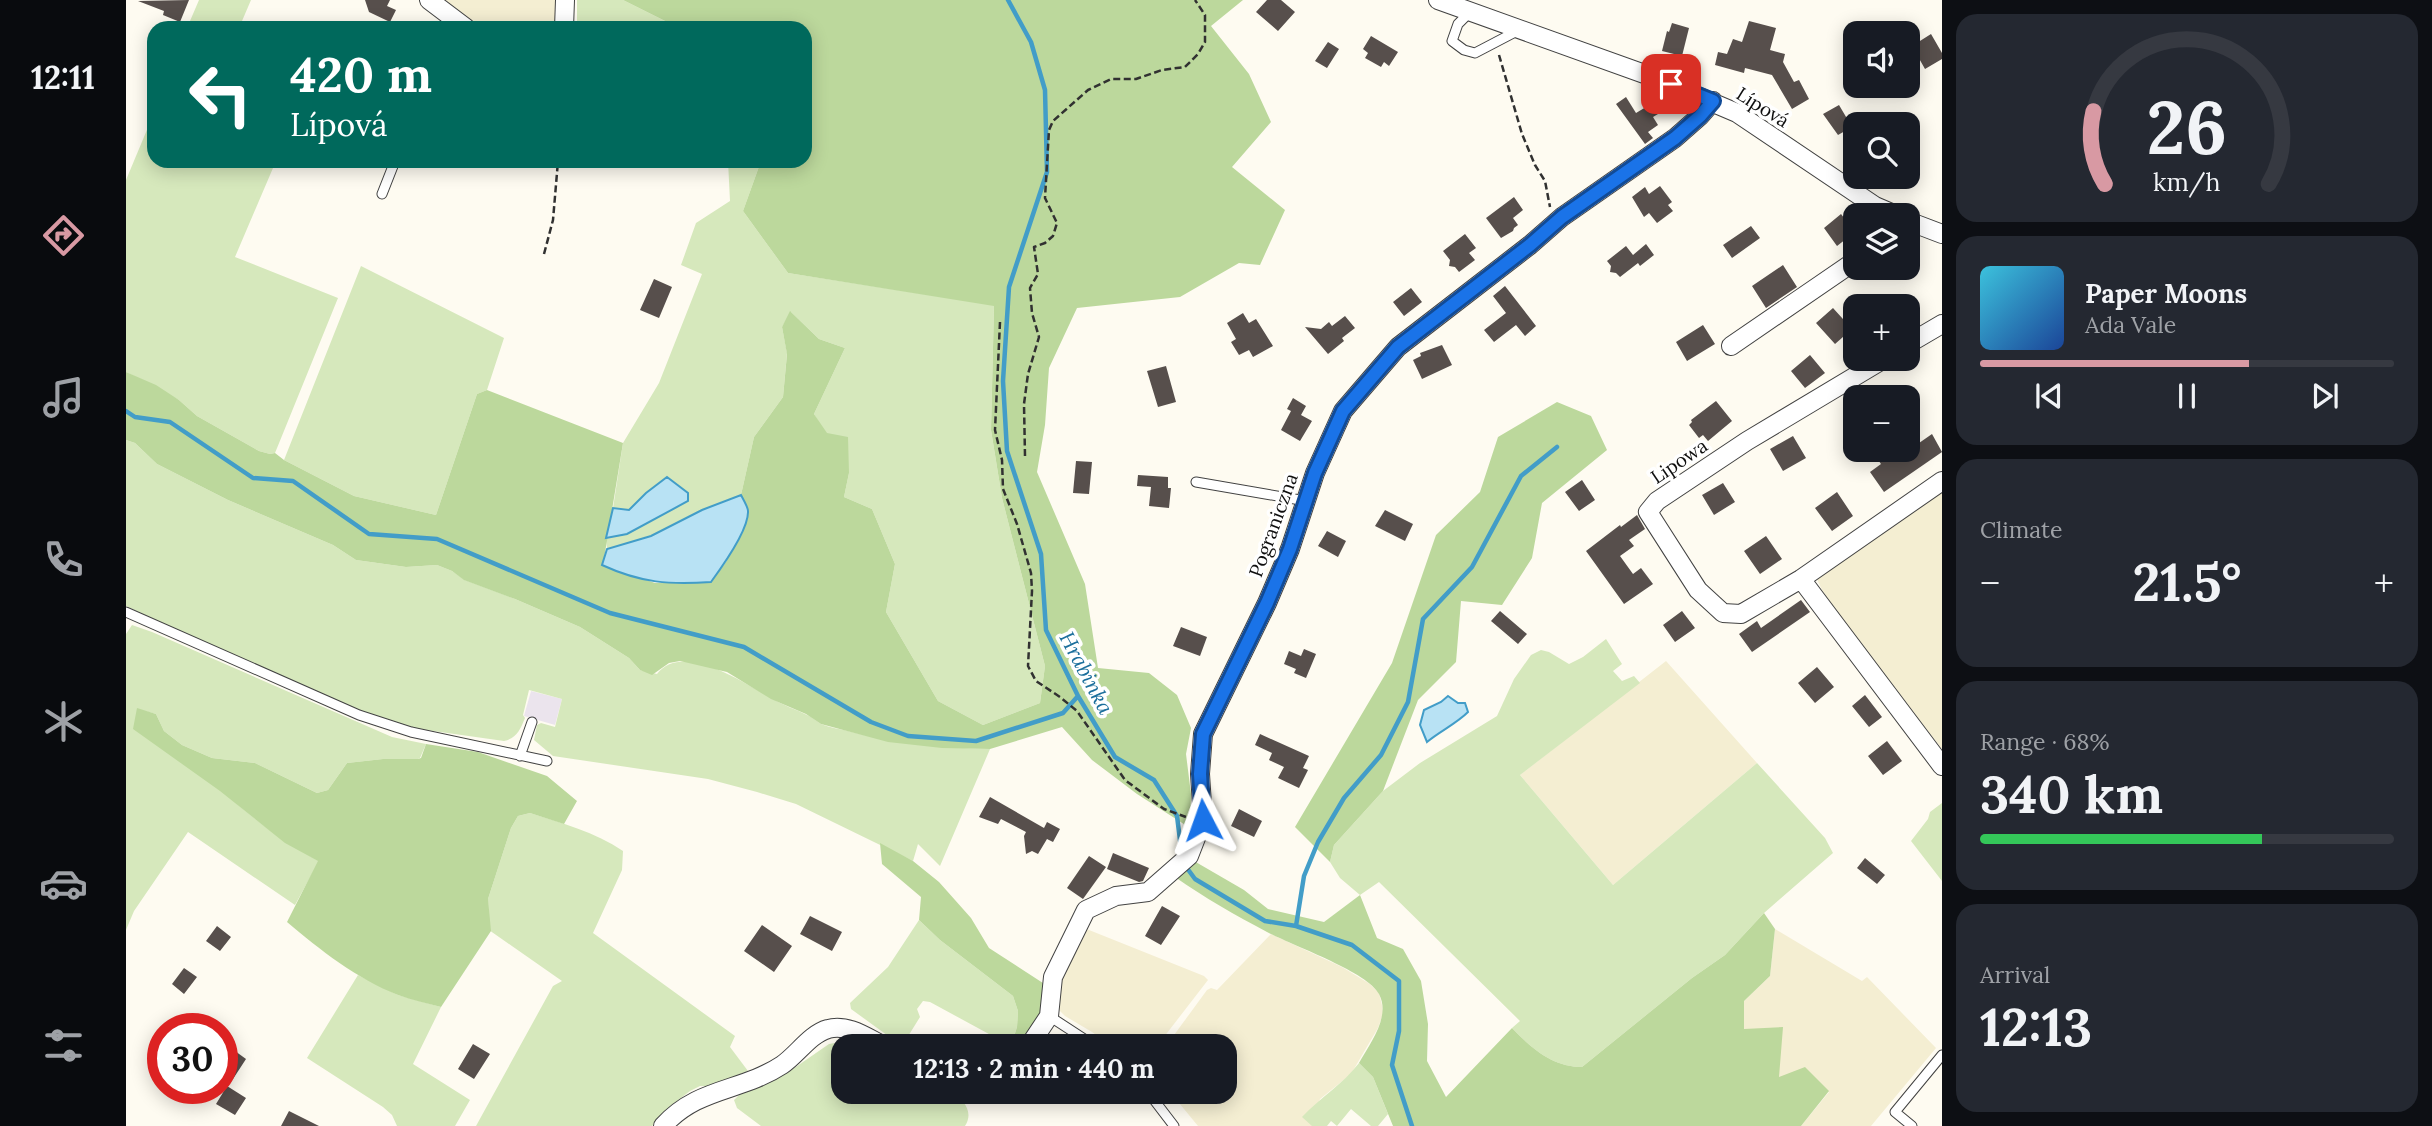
<!DOCTYPE html>
<html lang="en">
<head>
<meta charset="utf-8">
<style>
	:root { --surface:#171b24; --page:#242831; --text:#f1f3f6; --muted:#9ea1a6; --line:#363941; --accent:#d899a3 }
	body { margin:0; font-family:Lora,serif; background:var(--page); color:var(--text); height:100vh; display:flex; flex-direction:column; font-size:26px; white-space:nowrap }
	* { box-sizing:border-box; margin:0 }
	p { font-size:23px; color:var(--muted) }
	.icon { flex:none; width:38px; height:38px; fill:none; stroke:currentColor; stroke-width:2; stroke-linecap:round; stroke-linejoin:round }
	.map { position:relative; flex:1; overflow:hidden }
	.side { display:flex; flex-direction:column; gap:14px; padding:14px; background:#0d0f14; width:490px }
	.side>* { flex:none }
	.hud { position:absolute; left:21px; top:21px; width:665px; height:147px; border-radius:21px; box-shadow:0 4px 18px #0003; background:#00695c; color:#fff; overflow:hidden }
	.fabs { position:absolute; left:1717px; top:21px; display:grid; gap:14px }
	.fabs a { display:grid; place-items:center; width:77px; height:77px; border-radius:14px; background:var(--surface); box-shadow:0 4px 18px #0003; font-size:35px }
	.speed { position:absolute; left:21px; top:1013px; display:flex; gap:14px; font-size:35px; font-weight:700; text-align:center }
	.speed>* { display:grid; place-content:center; width:91px; height:91px; border-radius:50%; background:var(--surface); box-shadow:0 4px 18px #0003; line-height:1 }
	.speed .limit { border:10px solid #d22; background:#fff; color:#111 }
	.pin { position:absolute; display:grid; place-items:center; width:60px; height:60px; color:#fff; margin:-30px; border-radius:14px; box-shadow:0 4px 10px #0006 }
	.me { position:absolute; width:77px; margin:-38px; rotate:356deg; stroke-linejoin:round; filter:drop-shadow(0 0 5px #0008) }
	.turn { display:flex; align-items:center; gap:24px; height:147px; padding:0 28px; font-size:32px }
	.turn .icon { width:91px; height:91px; stroke-width:2.5 }
	.turn b { display:block; font-size:49px; line-height:60px }
	.big { font-size:52px; font-weight:700; line-height:1.1 }
	.side .widget { flex:1; display:flex; flex-direction:column; justify-content:center; gap:10px; min-width:0; padding:0 24px; border-radius:21px; background:var(--page) }
	.side .dial { align-items:center; gap:0 }
	.dial svg { height:182px; overflow:visible; fill:none; stroke:var(--line); stroke-width:7; stroke-linecap:round; text-anchor:middle }
	.dial text { fill:var(--text); stroke:none }
	.song { display:flex; align-items:center; gap:21px }
	.cover { width:84px; height:84px; border-radius:10px; background:linear-gradient(135deg,hsl(190 70% 55%),hsl(220 70% 35%)) }
	.played { height:7px; border-radius:4px; background:linear-gradient(90deg,var(--accent) 65%,var(--line) 65%) }
	.keys { display:flex; justify-content:space-around; direction:ltr }
	.heat { display:flex; justify-content:space-between; align-items:center; font-size:38px; direction:ltr }
	.charge { height:10px; border-radius:5px; background:linear-gradient(90deg,#34c759 68%,var(--line) 0) }
	.trip { position:absolute; left:705px; top:1034px; width:406px; height:70px; border-radius:21px; background:var(--surface); box-shadow:0 4px 18px #0003; font-weight:700; line-height:70px; text-align:center }
	main { display:flex; flex:1; min-height:0 }
	.menu { display:flex; flex-direction:column; width:126px; justify-content:space-around; align-items:center; background:#090b0e; color:var(--muted) }
	.menu .icon { width:49px; height:49px }
	.menu .on { color:var(--accent) }
	.menu b { font-size:32px; color:var(--text) }
	.map>svg:first-child { display:block }
	.industrial { fill:#ebe4ed }
	.farmland { fill:#f4eed2 }
	.green { fill:#d6e8bc }
	.forest { fill:#bcd89c }
	.water { fill:#b8e2f4; stroke:#429dc8; stroke-width:2 }
	.lines { fill:none; stroke-linecap:round; stroke-linejoin:round }
	.stream { stroke:#429dc8; stroke-width:4.5 }
	.building { fill:#574f4c }
	.lane-casing { stroke:#424242; stroke-width:11 }
	.street-casing { stroke:#424242; stroke-width:20 }
	.path { stroke:#313131; stroke-width:2.5; stroke-dasharray:7 3.5; stroke-linecap:butt }
	.lane { stroke:#fff; stroke-width:9 }
	.street { stroke:#fff; stroke-width:18 }
	.route-casing { stroke:#114b97; stroke-width:18 }
	.route { stroke:#1a73e8; stroke-width:12 }
	.labels { text-anchor:middle; stroke-width:7; stroke-linejoin:round; paint-order:stroke }
	.street-label { font-size:19px; fill:#0f0f0f; stroke:#fff }
	.water-label { font-size:21px; font-style:italic; fill:#1c6f9c; stroke:#fff }
</style>
</head>
<body>
<main>
<nav class="menu">
<b>12:11</b>
<svg class="icon on" aria-label="directions" viewBox="0 0 24 24"><path d="M12 3l9 9-9 9-9-9zM9 14v-3h6M13 9l2 2-2 2"/></svg>
<svg class="icon" aria-label="music" viewBox="0 0 24 24"><path d="M9 18V5l10-2v13"/><circle cx="6" cy="18" r="3"/><circle cx="16" cy="16" r="3"/></svg>
<svg class="icon" aria-label="phone" viewBox="0 0 24 24"><path d="M5 4h4l2 5-3 2q2 4 5 5l2-3 5 2v4C11 20 4 13 5 4z"/></svg>
<svg class="icon" aria-label="climate" viewBox="0 0 24 24"><path d="M12 3v18M4 7l16 10M4 17L20 7"/></svg>
<svg class="icon" aria-label="car" viewBox="0 0 24 24"><path d="M5 17H2v-5l4-1 3-4h7l3 4 3 1v5h-3M9 17h6M6 11h13"/><circle cx="7" cy="17" r="2"/><circle cx="17" cy="17" r="2"/></svg>
<svg class="icon" aria-label="filters" viewBox="0 0 24 24"><path d="M4 7h16M4 17h16"/><circle cx="9" cy="7" r="2"/><circle cx="15" cy="17" r="2"/></svg>
</nav>
<div class="map">
<svg width="1816" height="1126" viewBox="0 0 1816 1126">
	<rect width="100%" height="100%" fill="#fefbf1"/>
	<!-- industrial -->
	<path class="industrial" d="M405,691l31,8 -7,26 -31,-9z"/>
	<!-- farmland -->
	<path class="farmland" d="M315,0h118l-2,28h-78z
		M1816,493v256l-73,-92 -47,-67 -6,-13z
		M1540,661l91,102 -144,122 -93,-110z
		M958,928l120,48 4,4 -51,66h-46l-19,-14 -27,-16 -5,-5 -4,-13 3,-23z
		M1649,929l87,52 5,-4 69,71 -65,78h-70l28,-34 -50,-15 -35,-47v-29l26,-25z
		M1145,934l71,33 28,17 9,9 3,12 1,9 -5,14 -27,46 -31,25 -8,27h-114l-28,-34h55v-46h-59l41,-56 4,-2 6,2z"/>
	<!-- green -->
	<path class="green" d="M73,0h52l-12,28h-52z
		M451,0h46l56,28h-102z
		M28,113v48h122l-41,96 103,41 -63,155 -5,1 -11,-3 -62,-35 -18,-16 -53,-28v-192z
		M602,161h33l-18,50 45,62 206,32 -3,125 11,68 43,168 -5,37 -57,22 -45,-24 -52,-89 9,-48 -23,-55 -28,-12 5,-24 -35,-59 31,-66 -26,-9 -28,-27 -9,15 5,26 -4,44 -29,40 -13,58 -39,15 -51,26 -44,13 -1,-11 21,-4 61,-33 -42,-8 -17,17 -16,-2 10,-65 36,-60 43,-109 -21,-9 15,-42 34,-22z
		M235,266l143,72 -17,52 -10,4 -41,121 -82,-19 -70,-36z
		M0,440l9,3 22,21 71,36 105,45 23,15 50,7 31,-2 15,6 13,9 50,19 65,28 49,31 11,12 17,4c27,-34 89,11 116,25 11,7 23,10 34,16 5,2 9,6 14,9 9,4 21,5 31,8 46,12 91,16 138,17l-50,117 -22,-22 -5,17 -117,-57 -39,-12 -49,-13 -155,-23 -19,-16 3,-15 4,-2 14,4 7,-28 -33,-9 -6,25 2,3c-5,12 -8,20 -21,23l-99,-14 -45,-16 -220,-95 1,-3 -15,-7z
		M6,625l20,7 240,105 34,7 -6,14 -2,1h-35l-36,4 -19,27 -11,3 -62,-30 -43,-5 -30,-13 -18,-14 -8,-17 -19,-5c57,56 110,113 182,152l-24,44 -107,-73 -54,79 -8,19v-296z
		M1480,639l16,25 -9,7 9,10 12,-5 6,7 -120,92 93,110 144,-122 68,75 8,15 -69,60 -39,42 -33,23 -110,89c-29,0 -51,-19 -70,-39l8,-7 -141,-139 -19,13 -20,-17 -10,-16 4,-17 49,-54 37,-28 77,-47 17,-37 17,-24 10,-5 8,2 20,12 14,-7z
		M1816,803v78l-31,-40 17,-22 2,-7z
		M404,813c32,10 65,19 93,38l-1,19 -29,63 142,103 -5,11 18,24 -37,15h-11l-10,5 -21,16 -17,19h-176l77,-140 9,-5 -73,-51 -1,-31 23,-71 7,-12z
		M793,920l21,20 73,56 5,15 -1,16 -6,19 -81,-44 -7,-1 -6,8 3,8 -18,29 -51,-37 -1,-6 38,-36z
		M232,975l40,20 43,12 -28,57 57,36 -15,26h-58l-5,-11 -9,-8 -76,-49z
		M720,1041l10,5h-12v46h108c12,8 22,20 13,34h-204l-24,-18 -3,-8 6,-6 47,-21 42,-29z
		M1233,1063l14,14 15,37 -10,12h-7l-20,-17 -14,17 -6,-5 -4,5h-15l-10,-9c18,-19 41,-33 57,-54z"/>
	<!-- forest -->
	<path class="forest" d="M497,0h620l-32,26 38,48 22,48 -39,45 53,43 -25,55 -21,-2 -59,34 -103,11 -28,60 -4,57 -8,47 48,112 13,84 51,5 28,22 14,33 -5,26 5,40 -1,34 -53,-34 -45,-34 -30,-33 -72,22 -48,-1 -54,-6 -67,-18 -15,-10 -35,-15 -44,-27 -47,-11 -11,2 -17,12 -12,-5 -11,-12 -49,-31 -65,-28 -51,-19 -12,-9 -15,-6 -31,2 -50,-7 -23,-15 -105,-45 -71,-36 -22,-21 -9,-3v-68l30,13 23,15 18,16 62,35 11,3 5,-1 9,7 70,36 82,19 41,-121 10,-4 136,53 -20,122 52,18 56,-1 15,-20 13,-25 9,-26 -7,-16 13,-58 29,-40 4,-43 -5,-27 8,-16 29,28 26,9 -31,66 13,19 21,4 1,36 -5,24 28,12 23,55 -9,48 52,89 45,24 57,-22 5,-37 -43,-168 -11,-68 3,-124 -206,-33 -45,-62 18,-50h44v-133h-126z
		M1431,402l34,14 16,34 -65,53 -10,55 -30,47 -41,-4 -5,61 -38,38 -35,91 -49,54 -4,17 -35,-35 97,-164 44,-128 44,-43 18,-55z
		M11,708l19,6 8,17 18,14 30,13 43,5 62,30 11,-3 19,-27 36,-4h35l3,-1 5,-14 52,8 69,24 30,25 -13,23 -34,-11 -12,3 -7,12 -23,71 3,32 -50,76c-14,-4 -29,-7 -43,-12 -41,-16 -78,-45 -111,-73l31,-61 -33,-18 -65,-52 -87,-62z
		M754,843l33,18 26,21 32,36 18,30 57,37 -3,27 -20,34h-12l6,-19 1,-16 -5,-15 -73,-56 -21,-20 2,-23 -39,-33z
		M1068,861l50,29 24,19 56,13 36,-27 17,43 26,11 18,32 7,43 -1,37 19,36 66,-69c19,20 41,39 70,39l110,-89 33,-23 39,-42 11,16 -5,47 -26,25v28l39,-2 -4,50 26,-10 24,24 -28,35h-408l-20,-49 -14,-14c11,-20 32,-46 20,-69 -11,-22 -88,-49 -112,-62 -32,-17 -62,-34 -92,-55z"/>
	<!-- water -->
	<path class="water" d="M541,477l21,16v8l-61,33 -21,4 7,-30 16,2 17,-17z
		M615,495c2,4 7,12 7,16 1,18 -26,56 -37,71 -41,3 -70,1 -109,-17l5,-16 44,-13 51,-26z
		M1322,696l10,7h7l3,9c-12,12 -28,19 -41,30l-7,-17 4,-15 17,-8z"/>
	<g class="lines">
		<!-- stream -->
		<path class="stream" d="M882,0l23,42 14,48 2,82 -38,115 -6,94 4,70 34,103 5,76 32,66 37,61 39,23 23,36 5,40
			M0,411l9,6 35,5 83,56 40,3 76,53 68,5 173,74 134,34 127,75 37,14 68,5 87,-28 15,-17
			M1058,864l11,15 70,42 31,5 56,19 47,36v50l-7,34 20,61
			M1170,926l8,-50 14,-34 26,-44 37,-43 27,-53 15,-83 49,-52 49,-91 36,-29"/>
	</g>
	<!-- building -->
	<path class="building" d="M63,0l-9,22 -17,-7 1,-4 -26,-10z
		M239,0h25l-3,6 9,4 -6,12 -21,-10z
		M1141,0h14l14,12 -17,19 -22,-19z
		M1623,21l27,7 -6,22 15,4 -2,8 11,20 5,-2 10,19 -17,10 -20,-34 -27,-7 -1,5 -29,-8 3,-13 9,2 6,-15 9,3z
		M1546,23l17,5 -7,28 -20,-5 5,-20 2,1z
		M1805,34l11,19v6l-17,10 -13,-23z
		M1245,36l27,16 -9,14 -5,-4 -3,5 -16,-9 3,-5 -5,-4z
		M1202,42l11,7 -12,19 -12,-7z
		M1500,97l10,16 15,-9 7,10 -5,3 5,8 -10,7 5,6 -8,6 -29,-40z
		M1713,105l13,22 -14,8 -15,-21z
		M1534,186l12,16 -4,3 5,6 -16,12 -8,-10 -5,4 -12,-20 13,-10 4,7z
		M1388,197l9,13 -10,8 5,7 -4,3 -1,3 -12,7 -15,-20z
		M1715,214l14,18 -18,14 -13,-18z
		M1625,226l9,12 -28,20 -9,-13z
		M1339,234l11,14 -7,5 6,7 -16,12 -4,-5 -6,-1 1,-6 -7,-9z
		M1520,244l8,11 -14,11 -2,-3 -18,14 -4,-4 -6,-1 1,-6 -4,-5 19,-15 7,9z
		M1657,265l14,22 -31,21 -14,-22z
		M528,279l18,8 -13,31 -19,-8z
		M1379,286l31,40 -11,10 -9,-11 -22,17 -10,-12 22,-17 -13,-17z
		M1285,288l11,14 -18,14 -11,-14z
		M1707,308l19,21 -17,15 -19,-21z
		M1117,313l6,10 7,-4 17,27 -20,11 -4,-7 -10,5 -8,-13 5,-3 -9,-16z
		M1219,316l10,12 -13,10 2,3 -16,13 -23,-27 16,2 8,-7 3,4z
		M1577,325l12,19 -28,17 -11,-19z
		M1316,345l10,20 -30,14 -9,-19 8,-4 -1,-3z
		M1684,355l15,18 -20,15 -14,-17z
		M1040,366l10,36 -18,5 -11,-36z
		M1167,398l13,8 -5,9 11,6 -12,20 -19,-11 10,-19 -4,-2z
		M1590,401l16,20 -24,20 -5,-6 -4,3 -10,-13 3,-3 -1,-2z
		M1806,434l10,18 -58,40 -14,-20 11,-8 -10,-14h38z
		M1667,436l13,22 -23,13 -13,-22z
		M950,461l16,1 -3,32 -16,-1z
		M1012,475l30,2v11h3l-2,20 -20,-2 2,-19 -14,-1z
		M1456,480l13,20 -16,11 -14,-19z
		M1597,483l12,19 -21,13 -12,-20z
		M1711,492l16,24 -21,15 -17,-23z
		M1259,510l28,14 -8,17 -30,-15z
		M1511,515l8,14 -16,11 5,6 -14,10 13,18 8,-6 12,16 -29,20 -38,-53 34,-26 1,2z
		M1201,531l19,10 -8,16 -20,-11z
		M1640,536l16,23 -22,15 -16,-23z
		M1675,600l9,12 -58,40 -13,-18 18,-13 4,7z
		M1374,611l27,23 -9,10 -27,-23z
		M1556,611l13,17 -20,14 -12,-17z
		M1055,627l26,10 -7,19 -27,-10z
		M1178,649l12,5 -10,24 -12,-5 2,-4 -12,-5 5,-13 12,5z
		M1691,667l17,20 -19,16 -17,-20z
		M1739,695l17,22 -13,10 -17,-21z
		M1134,734l49,22 -6,12 5,2 -9,18 -21,-10 6,-11 -15,-7 3,-7 -17,-8z
		M1761,741l15,20 -19,14 -15,-19z
		M864,797l54,31 3,-6 13,7 -7,13 -6,-3 -9,15 -6,-3 -6,3 -2,-18 2,-4 -25,-13 -3,5 -19,-7z
		M1113,809l23,12 -8,16 -23,-11z
		M987,853l36,15 -6,13 -4,1 -32,-13z
		M963,856l17,11 -23,32 -16,-11z
		M1739,858l20,17 -8,9 -20,-16z
		M1036,906l18,10 -19,29 -16,-9z
		M684,916l32,16 -10,19 -32,-17z
		M636,925l30,21 -18,26 -30,-21z
		M91,926l14,11 -11,14 -14,-10z
		M58,968l13,9 -13,17 -12,-10z
		M347,1044l17,10 -16,25 -16,-10z
		M109,1051l11,8 -13,20 -11,-8z
		M101,1086l19,12 -11,17 -19,-11z
		M163,1111l30,15h-38z"/>
	<g class="lines">
		<defs>
			<path id="lane" d="M1344,12l-12,12 -6,17 12,9 11,3 44,-23
				M256,194l13,-33
				M1070,482l110,19
				M0,612l233,103 52,17 136,29
				M394,756l12,-34
				M923,1016l46,30
				M1022,1092l26,34
				M1786,1126l-17,-14 47,-57"/>
			<path id="street" d="M303,0l37,28
				M1312,0l212,76 87,37 138,93 21,9
				M438,28l1,-28
				M1782,221l34,13
				M1782,344l34,-20
				M1605,346l124,-85
				M1758,359l-137,82 -90,60 -9,11 50,78 25,23 18,1 60,-35 141,-98
				M1675,579l141,187
				M903,1046l20,-30 4,-39 33,-67 30,-14 32,-4 41,-36 14,-36 -3,-46 3,-40 64,-131 23,-54 25,-76 28,-62 55,-64 132,-102 32,-28 113,-79 25,-22 13,-15
				M537,1126c35,-39 78,-34 119,-61 15,-10 28,-31 46,-36 19,-6 40,9 56,17"/>
		</defs>
		<!-- lane casing -->
		<use href="#lane" class="lane-casing"/>
		<!-- street casing -->
		<use href="#street" class="street-casing"/>
		<!-- path -->
		<path class="path" d="M1373,55l23,79 13,31 10,16 5,26
			M418,254l9,-34 5,-59
			M874,322l-5,108 7,30 1,29 14,35 14,49 1,18 -4,75 8,15 24,16 17,14 48,69 39,29 22,8
			M899,456l-1,-52 4,-30 11,-37 -7,-24 -2,-25 8,-14 -4,-27 11,-4 8,-7 4,-13 -12,-25 4,-68 4,-9 35,-31 23,-11h25l26,-9 23,-3 13,-13 7,-12v-27l-10,-15"/>
		<!-- lane -->
		<use href="#lane" class="lane"/>
		<!-- street -->
		<use href="#street" class="street"/>
	</g>
	<g class="lines">
		<defs>
			<path id="route" d="M1077,820l-3,-46 3,-40 64,-131 23,-54 25,-76 28,-62 55,-64 132,-102 32,-28 113,-79 25,-22 13,-15 -42,-17"/>
		</defs>
		<!-- route casing -->
		<use href="#route" class="route-casing"/>
		<!-- route -->
		<use href="#route" class="route"/>
	</g>
	<g class="labels">
		<!-- street labels -->
		<g class="street-label">
			<text transform="translate(1637 107) rotate(32)" y="7">Lípová</text>
			<text transform="translate(1553 461) rotate(-34)" y="7">Lipowa</text>
			<text transform="translate(1147 525) rotate(-70)" y="7">Pograniczna</text>
		</g>
		<!-- water labels -->
		<g class="water-label">
			<text transform="translate(960 673) rotate(62)" y="7">Hrabinka</text>
		</g>
	</g>
</svg>
<div class="fabs">
<a><svg class="icon" aria-label="sound" viewBox="0 0 24 24"><path d="M4 9h4l5-4v14l-5-4H4zM17 9q2 3 0 6"/></svg></a>
<a><svg class="icon" aria-label="search" viewBox="0 0 24 24"><circle cx="10" cy="10" r="6"/><path d="M15 15l6 6"/></svg></a>
<a><svg class="icon" aria-label="layers" viewBox="0 0 24 24"><path d="M12 4l9 5-9 5-9-5zM3 14l9 5 9-5"/></svg></a>
<a>+</a>
<a>−</a>
</div>
<div class="speed"><div class="limit">30</div></div>
<div class="pin" style="left:1545px;top:84px;background:#d93025"><svg class="icon" aria-label="arrive" viewBox="0 0 24 24"><path d="M6 21V4h12l-3 4 3 4H6"/></svg></div>
<svg class="me" style="left:1077px;top:820px" viewBox="-20 -20 40 40"><path d="M0-17L14 15 0 8-14 15z" fill="#1a73e8" stroke="#fff" stroke-width="4"/></svg>
<div class="trip">12:13 · 2 min · 440 m</div>
<div class="hud">
<div class="turn"><svg class="icon" aria-label="left" viewBox="0 0 24 24"><path d="M17 20v-9H6M10 6l-5 5 5 5"/></svg><div><b>420 m</b>Lípová</div></div>
</div>
</div>
<section class="side">
<div class="widget dial"><svg viewBox="0 0 100 80">
<path d="M14 69A42 42 0 1 1 86 69"/>
<path d="M14 69A42 42 0 0 1 9 37" stroke="#d899a3"/>
<text x="50" y="56" font-size="32" font-weight="700">26</text>
<text x="50" y="72" font-size="11">km/h</text>
</svg></div>
<div class="widget">
<div class="song"><i class="cover"></i><div><b>Paper Moons</b><p>Ada Vale</p></div></div>
<div class="played"></div>
<div class="keys"><svg class="icon" aria-label="previous" viewBox="0 0 24 24"><path d="M18 5L8 12l10 7zM5 5v14"/></svg><svg class="icon" aria-label="pause" viewBox="0 0 24 24"><path d="M8 5v14M16 5v14"/></svg><svg class="icon" aria-label="next" viewBox="0 0 24 24"><path d="M6 5l10 7-10 7zM19 5v14"/></svg></div>
</div>
<div class="widget"><p>Climate</p>
<div class="heat"><a>−</a><b class="big">21.5°</b><a>+</a></div>
</div>
<div class="widget"><p>Range · 68%</p><b class="big">340 km</b><div class="charge"></div></div>
<div class="widget"><p>Arrival</p><b class="big">12:13</b></div>
</section>
</main>
</body>
</html>
